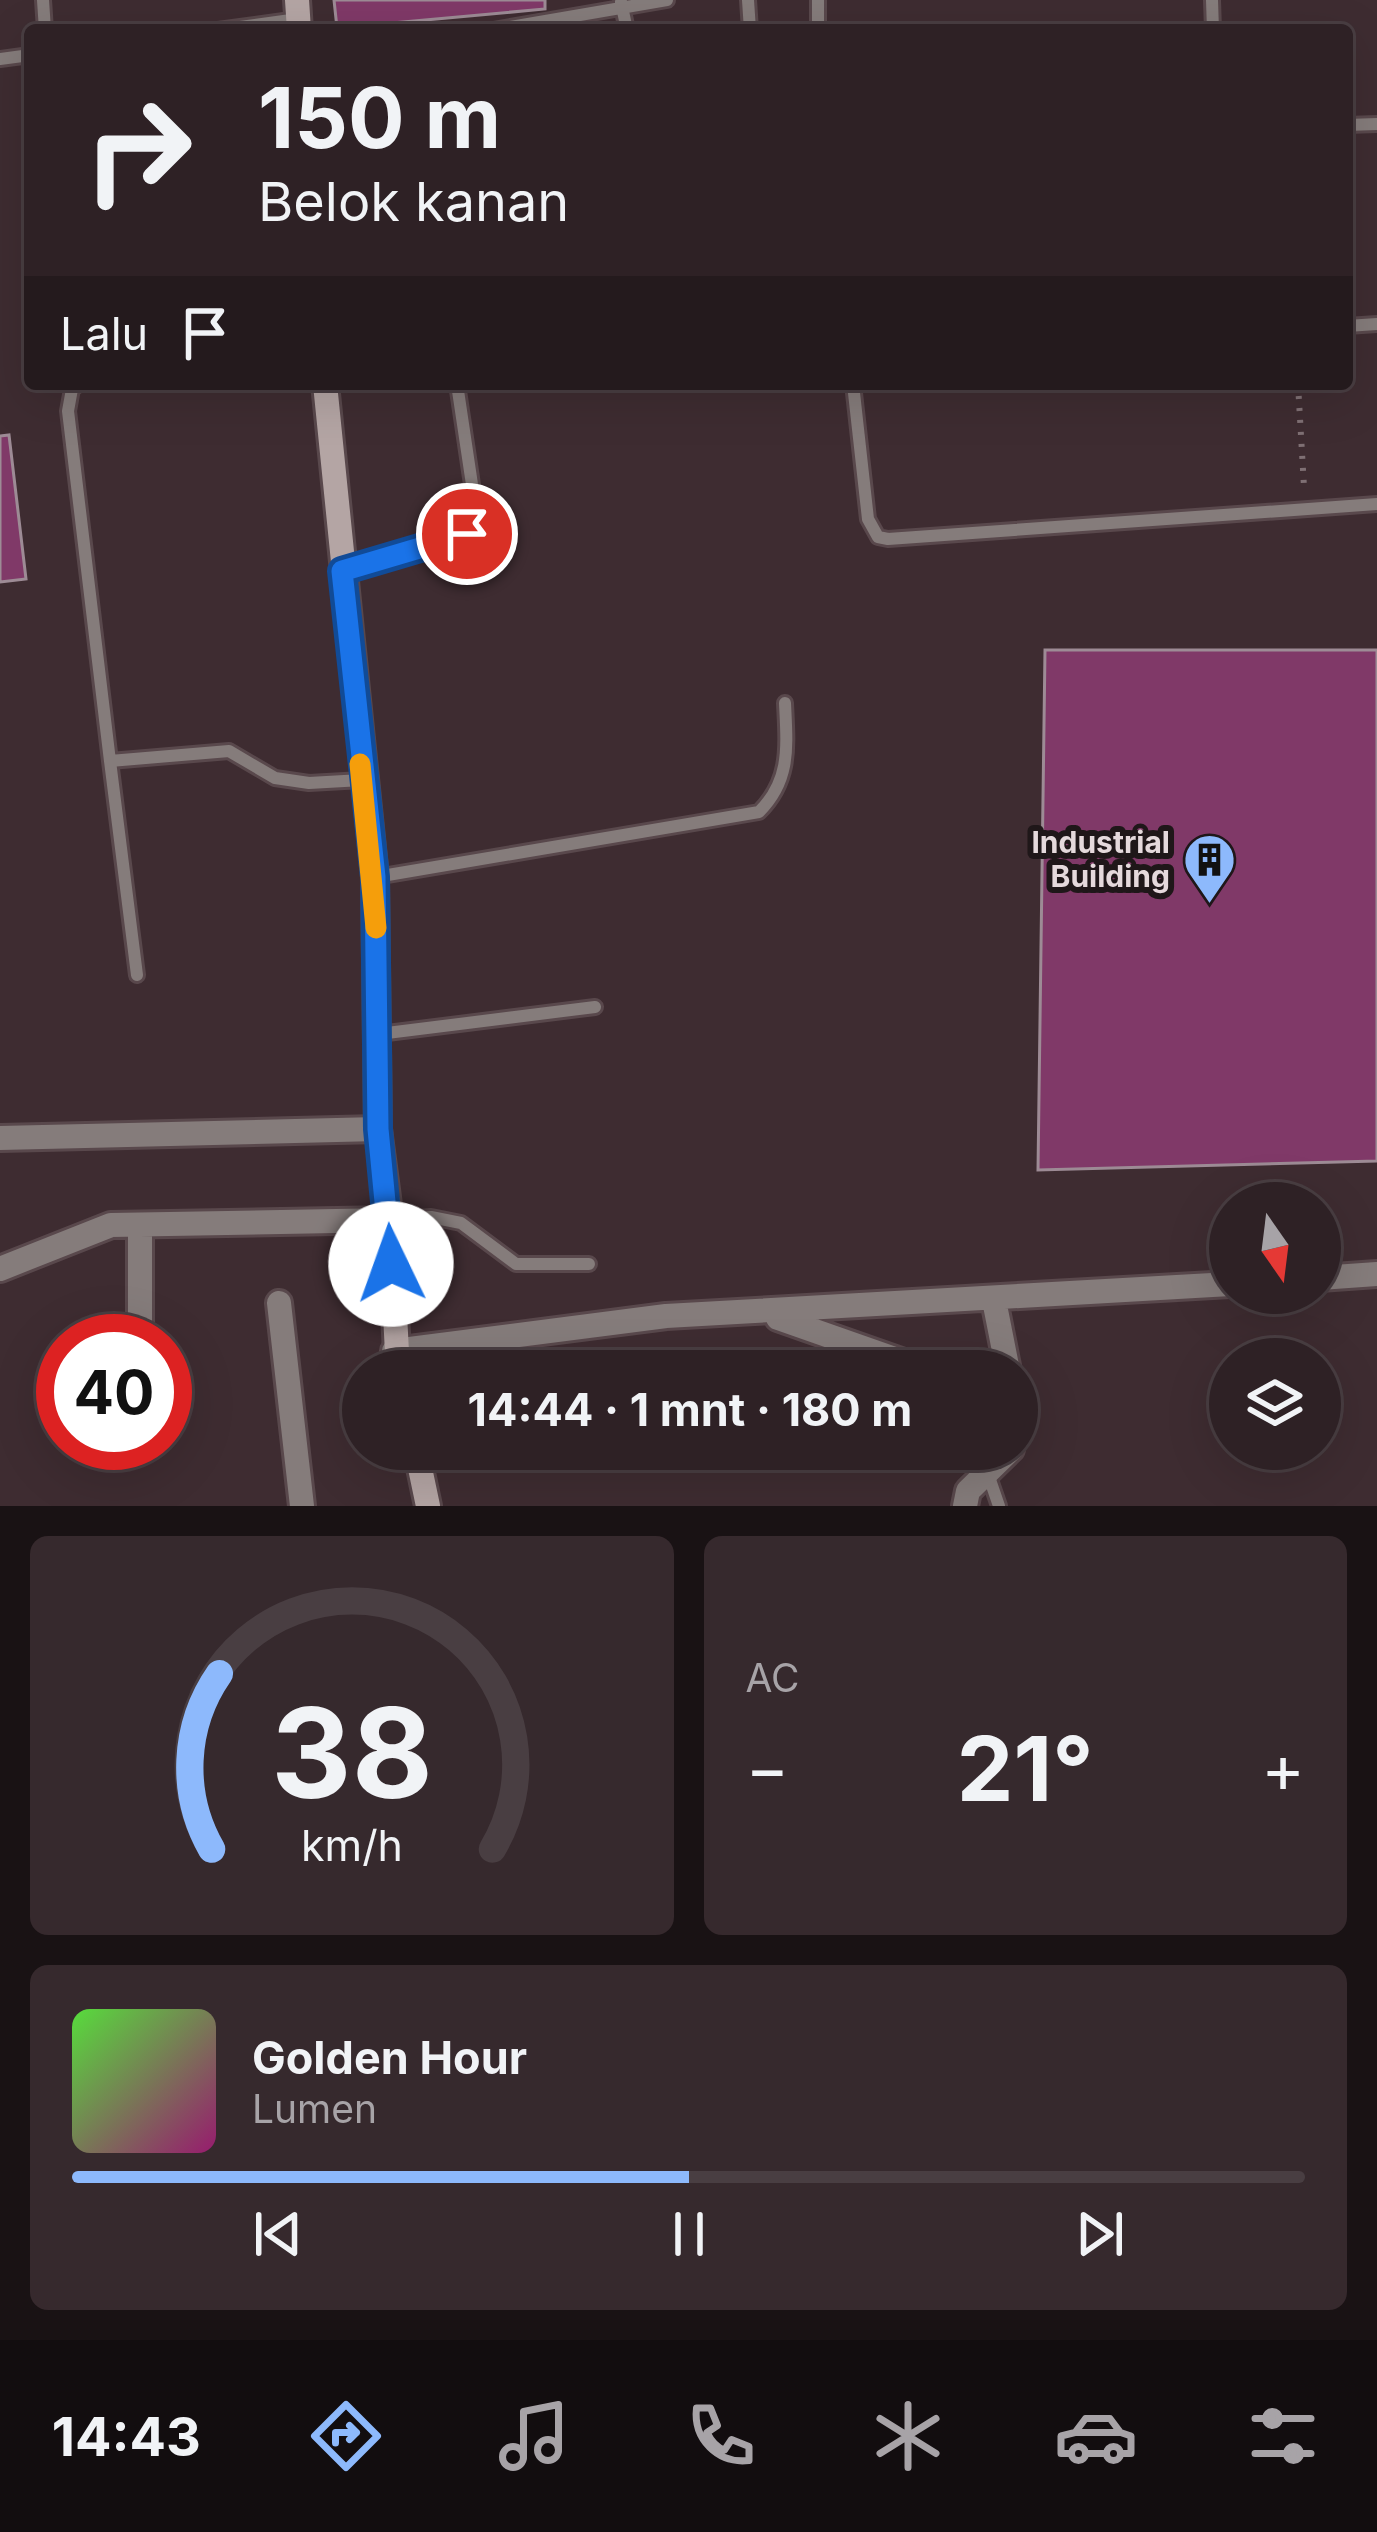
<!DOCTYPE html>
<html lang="id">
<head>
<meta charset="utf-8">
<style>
	:root { --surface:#2e2125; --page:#36292d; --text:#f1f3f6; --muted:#a7a3a7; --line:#493e42; --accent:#8db9fc }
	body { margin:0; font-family:Inter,sans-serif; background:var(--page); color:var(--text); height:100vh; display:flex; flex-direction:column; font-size:45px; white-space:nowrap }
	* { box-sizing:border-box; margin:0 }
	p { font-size:39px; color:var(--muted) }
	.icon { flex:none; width:66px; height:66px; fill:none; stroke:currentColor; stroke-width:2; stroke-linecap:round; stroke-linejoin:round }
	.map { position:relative; height:1506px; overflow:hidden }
	.side { display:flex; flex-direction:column; gap:30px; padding:30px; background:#191214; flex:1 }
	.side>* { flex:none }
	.guide { position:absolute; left:24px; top:24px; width:1329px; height:366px; border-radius:12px; box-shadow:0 12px 48px #0002,0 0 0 3px var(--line); background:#2e2125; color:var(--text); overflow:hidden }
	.needle { width:78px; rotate:166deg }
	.controls { position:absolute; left:1209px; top:1182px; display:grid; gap:24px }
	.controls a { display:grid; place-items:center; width:132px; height:132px; border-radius:50%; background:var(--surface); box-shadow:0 12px 48px #0002,0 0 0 3px var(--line); font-size:60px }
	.speed { position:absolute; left:36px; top:1314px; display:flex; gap:24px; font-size:60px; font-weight:700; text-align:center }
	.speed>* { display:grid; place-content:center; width:156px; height:156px; border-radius:50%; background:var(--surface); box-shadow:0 12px 48px #0002,0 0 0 3px var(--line); line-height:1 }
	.speed .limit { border:18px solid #d22; background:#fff; color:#111 }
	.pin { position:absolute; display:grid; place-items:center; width:102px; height:102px; color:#fff; margin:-51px; border:6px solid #fff; border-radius:50%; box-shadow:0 3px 12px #0007 }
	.me { position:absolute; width:132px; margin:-66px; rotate:357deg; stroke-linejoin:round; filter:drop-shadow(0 0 9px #0008) }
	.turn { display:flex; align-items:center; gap:42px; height:252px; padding:0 36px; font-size:54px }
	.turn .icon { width:156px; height:156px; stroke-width:2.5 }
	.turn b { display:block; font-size:84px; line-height:102px }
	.then { display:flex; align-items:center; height:114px; padding:0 36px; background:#0003; gap:24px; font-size:45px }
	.big { font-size:90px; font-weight:700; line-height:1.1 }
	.side .card { flex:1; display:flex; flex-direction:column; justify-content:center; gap:18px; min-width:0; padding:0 42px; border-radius:18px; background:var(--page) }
	.side .dial { align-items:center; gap:0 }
	.dial svg { height:312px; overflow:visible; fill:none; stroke:var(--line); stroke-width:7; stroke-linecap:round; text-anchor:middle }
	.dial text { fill:var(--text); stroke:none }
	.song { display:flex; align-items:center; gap:36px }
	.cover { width:144px; height:144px; border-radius:18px; background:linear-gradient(135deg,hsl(110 70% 55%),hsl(320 70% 35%)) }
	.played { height:12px; border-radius:6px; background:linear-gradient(90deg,var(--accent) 50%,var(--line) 50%) }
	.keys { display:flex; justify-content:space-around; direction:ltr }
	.heat { display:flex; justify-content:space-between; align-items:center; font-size:66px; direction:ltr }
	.side .tiles { flex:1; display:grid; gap:30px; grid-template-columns:1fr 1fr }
	.card:last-child { grid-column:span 2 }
	.trip { position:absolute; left:342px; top:1350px; width:696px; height:120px; border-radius:60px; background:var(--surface); box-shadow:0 12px 48px #0002,0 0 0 3px var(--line); font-weight:700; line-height:120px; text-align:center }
	.tab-bar { display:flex; height:192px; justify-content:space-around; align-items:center; background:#120d0f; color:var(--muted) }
	.tab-bar .icon { width:84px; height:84px }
	.tab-bar .on { color:var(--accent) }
	.tab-bar b { font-size:54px; color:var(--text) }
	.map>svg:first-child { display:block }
	.building { fill:#803968; stroke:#9d8b95; stroke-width:3 }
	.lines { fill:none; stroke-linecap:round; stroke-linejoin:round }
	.lane-casing { stroke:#59484c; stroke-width:18 }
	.street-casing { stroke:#59484c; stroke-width:30 }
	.secondary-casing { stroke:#59484c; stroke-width:30 }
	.path { stroke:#7f7074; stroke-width:6; stroke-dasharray:3 9; stroke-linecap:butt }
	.lane { stroke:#857c7b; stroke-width:12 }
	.street { stroke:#857c7b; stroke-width:24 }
	.secondary { stroke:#b4a5a4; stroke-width:24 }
	.route-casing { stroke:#114b97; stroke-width:30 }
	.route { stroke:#1a73e8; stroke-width:21 }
	.slow { stroke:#f59e0b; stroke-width:21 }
	.labels { text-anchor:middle; stroke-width:12; stroke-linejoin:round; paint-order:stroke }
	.poi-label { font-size:30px; font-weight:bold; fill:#e5d9dc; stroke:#1f1719; text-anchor:end }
</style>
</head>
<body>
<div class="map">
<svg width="1377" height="1506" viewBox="0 0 1377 1506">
	<rect width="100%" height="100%" fill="#3e2c31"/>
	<!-- building -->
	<path class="building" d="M334,0h211v9l-208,19z
		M9,435l17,144 -26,3v-146z
		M1045,650h332v511l-339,9z"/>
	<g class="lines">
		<defs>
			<path id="lane" d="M43,0l2,30
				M748,0l2,30
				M1212,0l1,30
				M621,2l6,28
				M218,30l80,-11
				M493,30l174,-30
				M818,30v-30
				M0,59l30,-4
				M1347,125l30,-1
				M1347,326l30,-2
				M79,384l-7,5 -4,22 42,350
				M853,384l15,135 10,18 10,2 489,-35
				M343,571c42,-11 110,-15 134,-53l-20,-134
				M376,877l383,-65c32,-32 28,-65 26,-109
				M137,975l-27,-214 119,-10 46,27 34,5 53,-3
				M379,1034l216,-27
				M390,1220l41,-3 30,6 55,41h73
				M988,1474l11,32"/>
			<path id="street" d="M0,1138l378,-9
				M0,1269l111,-44 279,-5
				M1320,1278l57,-4
				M994,1300l14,71
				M279,1303l23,203
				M778,1318l151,53
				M140,1341v-114
				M394,1351l272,-35 564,-32
				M150,1443v3
				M965,1506l3,-15 43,-42"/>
			<path id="secondary" d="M297,0l2,30
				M325,384l50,493 3,252 12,91 8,151
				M416,1449l12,57"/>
		</defs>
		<!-- lane casing -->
		<use href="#lane" class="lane-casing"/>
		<!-- street casing -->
		<use href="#street" class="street-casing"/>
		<!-- secondary casing -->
		<use href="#secondary" class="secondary-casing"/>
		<!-- path -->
		<path class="path" d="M1298,384l6,103"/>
		<!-- lane -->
		<use href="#lane" class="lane"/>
		<!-- street -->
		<use href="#street" class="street"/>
		<!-- secondary -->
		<use href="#secondary" class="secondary"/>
	</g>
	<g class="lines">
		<defs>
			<path id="route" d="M391,1264l-13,-135 -3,-252 -33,-306 125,-37"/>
		</defs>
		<!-- route casing -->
		<use href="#route" class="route-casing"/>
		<!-- route -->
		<use href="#route" class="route"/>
		<!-- slow -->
		<path class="slow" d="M360,764l16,164"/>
	</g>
	<!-- icons -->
	<defs>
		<symbol id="building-pin" viewBox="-11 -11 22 30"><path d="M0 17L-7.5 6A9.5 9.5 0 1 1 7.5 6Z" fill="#8db9fc" stroke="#1f1719"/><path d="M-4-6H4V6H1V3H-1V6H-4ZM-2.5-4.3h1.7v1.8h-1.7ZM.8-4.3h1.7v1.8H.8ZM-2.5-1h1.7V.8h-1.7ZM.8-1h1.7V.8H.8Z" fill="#111"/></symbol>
	</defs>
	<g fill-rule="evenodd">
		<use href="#building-pin" x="1180" y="830" width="59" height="81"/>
	</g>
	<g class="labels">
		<!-- poi labels -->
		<g class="poi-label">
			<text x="1170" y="853">Industrial<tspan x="1170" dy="34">Building</tspan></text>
		</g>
	</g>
</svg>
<div class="controls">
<a><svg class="needle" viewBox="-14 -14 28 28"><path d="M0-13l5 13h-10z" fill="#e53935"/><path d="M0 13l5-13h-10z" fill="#a7a3a7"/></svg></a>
<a><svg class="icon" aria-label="layers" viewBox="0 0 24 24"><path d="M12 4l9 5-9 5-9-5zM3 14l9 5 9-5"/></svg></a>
</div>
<div class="speed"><div class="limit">40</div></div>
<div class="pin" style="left:467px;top:534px;background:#d93025"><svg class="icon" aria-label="arrive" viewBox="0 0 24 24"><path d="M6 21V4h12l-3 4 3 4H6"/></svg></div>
<svg class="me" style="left:391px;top:1264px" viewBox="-20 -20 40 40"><circle r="19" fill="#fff"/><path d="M0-13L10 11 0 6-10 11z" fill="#1a73e8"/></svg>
<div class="trip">14:44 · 1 mnt · 180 m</div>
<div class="guide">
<div class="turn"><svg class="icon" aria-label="right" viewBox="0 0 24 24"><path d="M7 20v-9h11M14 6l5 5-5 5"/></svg><div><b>150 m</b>Belok kanan</div></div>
<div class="then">Lalu<svg class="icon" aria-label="arrive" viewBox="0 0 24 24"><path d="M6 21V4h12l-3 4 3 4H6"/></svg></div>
</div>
</div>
<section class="side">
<div class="tiles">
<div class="card dial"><svg viewBox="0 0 100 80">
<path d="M14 69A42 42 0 1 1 86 69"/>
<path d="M14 69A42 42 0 0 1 16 24" stroke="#8db9fc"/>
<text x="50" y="56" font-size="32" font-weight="700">38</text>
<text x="50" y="72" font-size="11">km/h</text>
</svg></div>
<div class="card"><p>AC</p>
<div class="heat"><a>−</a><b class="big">21°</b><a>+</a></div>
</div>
<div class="card">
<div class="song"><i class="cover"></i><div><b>Golden Hour</b><p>Lumen</p></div></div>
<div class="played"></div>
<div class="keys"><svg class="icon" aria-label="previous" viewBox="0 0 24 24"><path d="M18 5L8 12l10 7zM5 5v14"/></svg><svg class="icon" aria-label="pause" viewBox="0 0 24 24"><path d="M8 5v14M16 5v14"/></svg><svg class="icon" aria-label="next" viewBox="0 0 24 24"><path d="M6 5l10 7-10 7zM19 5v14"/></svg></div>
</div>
</div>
</section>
<nav class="tab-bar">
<b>14:43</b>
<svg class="icon on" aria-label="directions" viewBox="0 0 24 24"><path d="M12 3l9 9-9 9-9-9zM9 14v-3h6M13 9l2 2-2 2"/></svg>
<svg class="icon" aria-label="music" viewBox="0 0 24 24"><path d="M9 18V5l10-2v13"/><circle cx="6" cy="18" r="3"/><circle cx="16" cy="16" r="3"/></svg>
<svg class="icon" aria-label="phone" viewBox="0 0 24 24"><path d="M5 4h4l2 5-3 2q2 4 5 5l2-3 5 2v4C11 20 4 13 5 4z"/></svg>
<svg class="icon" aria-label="climate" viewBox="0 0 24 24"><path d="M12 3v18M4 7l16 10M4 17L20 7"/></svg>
<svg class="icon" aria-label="car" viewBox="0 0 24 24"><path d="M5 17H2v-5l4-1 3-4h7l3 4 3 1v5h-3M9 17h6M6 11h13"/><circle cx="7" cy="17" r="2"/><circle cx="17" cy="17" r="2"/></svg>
<svg class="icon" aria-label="filters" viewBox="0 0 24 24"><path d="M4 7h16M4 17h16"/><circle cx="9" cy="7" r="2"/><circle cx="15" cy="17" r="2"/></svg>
</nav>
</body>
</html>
